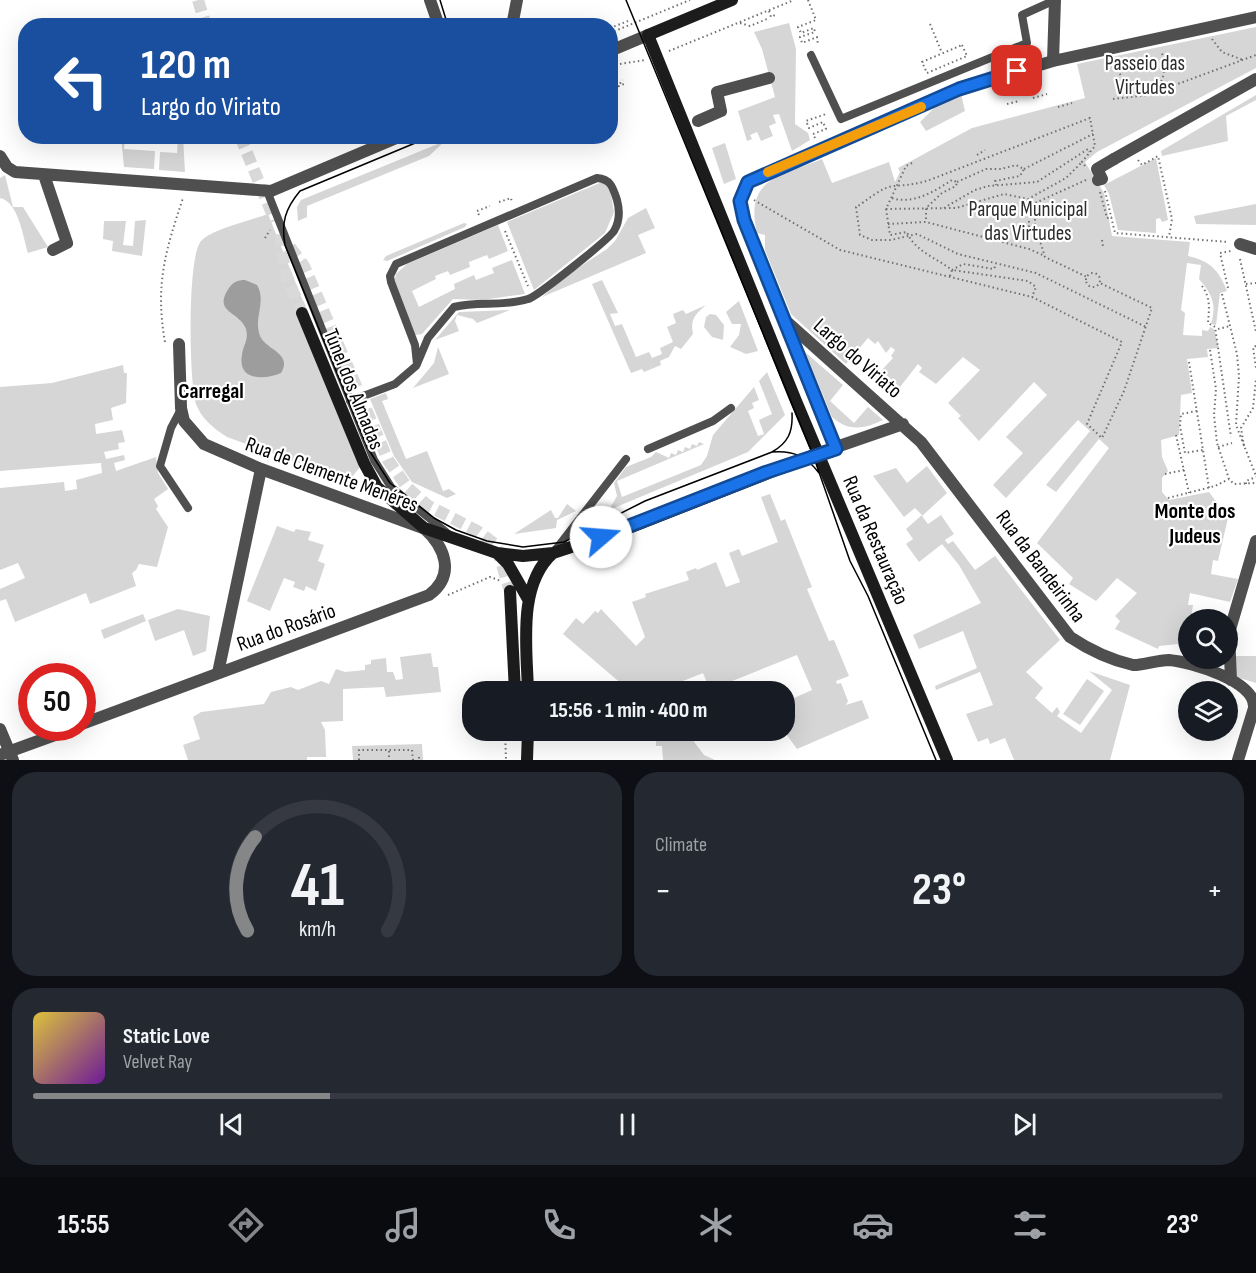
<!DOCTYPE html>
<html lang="en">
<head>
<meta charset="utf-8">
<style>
	:root { --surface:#171b24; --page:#242831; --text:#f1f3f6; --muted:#9ea1a6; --line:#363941; --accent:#858687 }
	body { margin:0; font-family:"Sofia Sans Condensed",sans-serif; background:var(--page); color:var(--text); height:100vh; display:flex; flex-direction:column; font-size:22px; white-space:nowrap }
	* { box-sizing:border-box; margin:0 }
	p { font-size:20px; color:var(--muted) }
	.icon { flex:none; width:33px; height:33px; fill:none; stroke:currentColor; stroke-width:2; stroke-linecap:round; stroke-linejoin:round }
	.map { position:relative; height:760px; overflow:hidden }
	.side { display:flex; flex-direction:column; gap:12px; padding:12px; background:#0d0f14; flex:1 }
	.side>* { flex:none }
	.hud { position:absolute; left:18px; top:18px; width:600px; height:126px; border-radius:24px; box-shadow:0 6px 24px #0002; background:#1a4fa0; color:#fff; overflow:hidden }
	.tools { position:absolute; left:1178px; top:609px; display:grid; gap:12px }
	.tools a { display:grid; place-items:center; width:60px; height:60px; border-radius:50%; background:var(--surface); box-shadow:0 6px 24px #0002; font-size:30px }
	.speed { position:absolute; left:18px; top:663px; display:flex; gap:12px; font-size:30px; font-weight:700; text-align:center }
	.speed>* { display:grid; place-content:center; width:78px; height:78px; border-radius:50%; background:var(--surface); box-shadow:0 6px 24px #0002; line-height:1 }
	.speed .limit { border:9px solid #d22; background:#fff; color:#111 }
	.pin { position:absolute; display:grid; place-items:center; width:51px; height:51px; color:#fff; margin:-26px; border-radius:12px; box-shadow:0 3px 9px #0006 }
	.me { position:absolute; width:66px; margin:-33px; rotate:72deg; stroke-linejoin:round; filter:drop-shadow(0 0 4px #0008) }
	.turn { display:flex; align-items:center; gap:21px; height:126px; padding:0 24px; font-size:27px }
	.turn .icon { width:78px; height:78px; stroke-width:2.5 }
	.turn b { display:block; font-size:42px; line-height:51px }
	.big { font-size:45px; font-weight:700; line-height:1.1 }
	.side .widget { flex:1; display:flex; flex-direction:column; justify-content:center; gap:9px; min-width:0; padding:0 21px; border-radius:24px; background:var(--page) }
	.side .dial { align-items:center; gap:0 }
	.dial svg { height:156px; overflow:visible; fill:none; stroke:var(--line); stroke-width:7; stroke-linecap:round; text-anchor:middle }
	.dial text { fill:var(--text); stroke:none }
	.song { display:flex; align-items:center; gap:18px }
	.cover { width:72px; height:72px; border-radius:9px; background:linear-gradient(135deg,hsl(50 70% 55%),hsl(280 70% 35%)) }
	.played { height:6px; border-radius:3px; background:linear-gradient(90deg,var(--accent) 25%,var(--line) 25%) }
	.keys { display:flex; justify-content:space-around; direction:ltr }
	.heat { display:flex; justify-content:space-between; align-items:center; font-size:33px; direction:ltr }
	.side .tiles { flex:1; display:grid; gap:12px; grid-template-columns:1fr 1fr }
	.widget:last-child { grid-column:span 2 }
	.trip { position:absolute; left:462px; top:681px; width:333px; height:60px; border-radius:24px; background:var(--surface); box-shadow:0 6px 24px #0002; font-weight:700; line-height:60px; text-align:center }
	.tabs { display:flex; height:96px; justify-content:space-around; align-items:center; background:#090b0e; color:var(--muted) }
	.tabs .icon { width:42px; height:42px }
	.tabs .on { color:var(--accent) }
	.tabs b { font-size:27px; color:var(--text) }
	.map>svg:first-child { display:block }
	.green { fill:#d6d6d6 }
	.water { fill:#9d9d9d }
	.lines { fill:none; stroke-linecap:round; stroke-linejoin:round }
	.secondary-tunnel { stroke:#d9d9d9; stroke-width:12; stroke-dasharray:12 6; stroke-linecap:butt }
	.path { stroke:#717171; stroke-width:2; stroke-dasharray:1.5 3; stroke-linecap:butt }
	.service { stroke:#4f4f4f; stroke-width:8 }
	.pedestrian { stroke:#4f4f4f; stroke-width:12 }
	.minor { stroke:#4f4f4f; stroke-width:12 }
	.tertiary { stroke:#4f4f4f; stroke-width:12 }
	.secondary { stroke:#1c1c1c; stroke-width:12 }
	.tram { stroke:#000; stroke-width:1.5 }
	.route-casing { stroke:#114b97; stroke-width:15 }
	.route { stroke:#1a73e8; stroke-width:10 }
	.slow { stroke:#f59e0b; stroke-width:10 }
	.labels { text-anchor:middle; stroke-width:4.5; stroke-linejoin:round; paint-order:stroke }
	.park-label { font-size:21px; fill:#2d2d2d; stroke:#fff }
	.street-label { font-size:21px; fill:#000; stroke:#fff }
	.neighbourhood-label { font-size:22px; font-weight:bold; fill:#000; stroke:#fff }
</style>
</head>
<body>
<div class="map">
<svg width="1256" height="760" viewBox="0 0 1256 760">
	<rect width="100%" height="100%" fill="#fff"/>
	<!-- green -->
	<path class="green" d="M789,23l7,26 -1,75 13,9 2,7 -18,11 -13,-37 -6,1 3,8 -7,3 4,10 -12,5 -4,-9 -7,3 2,4 -5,2 -9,-30 37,-14 -13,-48 -8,-17z
		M1256,27v41l-159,84 -12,10 19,31 8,43 78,6 -2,14c22,5 31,14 39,35l-7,2 -4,32 -5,-1c6,-20 1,-30 -12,-45l2,-14 -14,-2 -6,47 4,3 -2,22 19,1v-6l6,1 2,-4 4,2 5,19 -12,1 1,8 -21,2 5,34 -11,2 -2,40 -18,5 1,17 6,14 -6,7v14l7,8 40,-8 19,26 -10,43 -5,-1 -2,14 27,5 -8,23 -40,-9 -2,12h5l-2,14 -6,4 -7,21 -19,2 -1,3 -43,-20 5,-8 -5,-5 22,-23 -20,-15 -21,23 -27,-17 4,-6 -36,-35 72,-95 -10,-9 -43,53 -10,-7 44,-54 -12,-11 -72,78 -13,-13 30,-32 -17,-16 41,-42 -13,-13 -55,59 -21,-23 3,-2 -13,-13 32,-33 -17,-13 -27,27 -17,-12 3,-4 -4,-4 -18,23 -19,-16 12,-13 -2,-2 4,-6 -4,-3 -5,6 -8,-12 -3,3 -7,-6 -22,26 -55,-50 -26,-64v-15l-8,-2c-13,-55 24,-57 65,-74l10,24 57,-21 6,20 5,-10 -2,-4 74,-40 113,-30 -8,-34z
		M961,94l4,17 -39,20 -6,-9 15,-15z
		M1256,95v5l-30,16 2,25 -66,15 -1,-5z
		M121,137h4l-1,12 31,2 -1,18 -30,-2z
		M178,137h5l2,35 -26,-2 1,-18 17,1z
		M445,141l-16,15 -122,50v11l-9,4 -1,-14 4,-7z
		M725,143l11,36 -12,5 -12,-36z
		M1156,158l12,62 -6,2 -2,-4 -4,1v14l-38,-3 -9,-36 -5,-9z
		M5,175l8,32h10l25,40 -20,6c-5,-15 -9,-51 -28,-55v-20z
		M602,182l8,7 4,23 -9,21 -71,57 -27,-68z
		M1256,204v21l-60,-1 -2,-8z
		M646,208l9,20 -17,7 8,18 -104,44 28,-24 37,-24 8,-8 13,-23z
		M268,214l39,97 53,156 -11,14 -122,-44c-13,-8 -26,-19 -31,-33 -7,-22 -9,-147 5,-163 11,-12 51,-21 67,-27z
		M146,220l-4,36 -30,-5 1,-10 -10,-2 1,-18h22l-3,24 10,1 2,-25z
		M464,223l3,1 -2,3 -78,34 -4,-1 3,-4z
		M498,225l10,26 -19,8 -2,-4 -18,7 1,5 -20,8 -2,-4 -13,5 1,3 -24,12 7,16 36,-18 -1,-5 20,-9 2,5 18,-7 -2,-5 20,-8 13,34 -43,6 -29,-1 -31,35 -7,1 -21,-52 2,-9 11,-10z
		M602,280l16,33 -8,1 5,12 7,-2 14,33 13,-5 3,6 10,-4 -2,-6 13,-6 -6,-15 9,-4 -3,-9 10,-4 3,4 20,-9c-11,9 -16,15 -13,29l-12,15 -6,-3 -6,11 -9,4 1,4 -17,7 -2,-3 -11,4 -39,-89z
		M739,301l19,50 -12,3 -16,-7 9,-12 2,-11h-9l-6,-12z
		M510,310l-33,13 -4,-4 -16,-4 -2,6 4,10 -24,9 24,-28z
		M710,314l6,1 8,10 -1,15 -11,-3 -8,-10 2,-10z
		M438,347l11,27 -36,14 21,-25z
		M805,352l38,33 -13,16 24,22 14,-16 15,13c-18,9 -35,12 -51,-3z
		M123,365l1,8h3l-1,30 -15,5 2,12 -18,4 1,10 26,-4 3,12 -7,1 1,6 -15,3 2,7 18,-4 1,5 -11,3 2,8 40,-14 2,16 10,16 -14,10 4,7 -2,3 12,18 -11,40 -18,-3 -3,6 -4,3 4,13 -46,18 -4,-11 -71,29 -9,-23 -6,2v-12l25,-11 -7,-15 -18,7v-82l64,-6 1,9 12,-2 -1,-9 26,-7 -1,-10 -101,8v-84l52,-4z
		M767,372l18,43 -37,37 -139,58 8,-14 -3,-13 12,-16 25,-10 5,-5 13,6 2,-5 5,2 2,-5 5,2 2,-5 5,2 2,-5 5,2 2,-4 5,2 -87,37 5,16 79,-32 6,-9 6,-21 41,-48 5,13 -7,3 2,5 -6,3 10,25 6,-2 -5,-14 13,-6 -13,-33z
		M386,393l2,6 -6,2 24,58 21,-8 16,40 6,-2 7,5 -9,4 -35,-16 -18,-26 -24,-57z
		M927,466l20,27 -25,23 6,8 13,-9 13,19 -9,6 3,4 5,-3 22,29 20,-14 65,84 -34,32 17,16 -8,10 17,15 5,-6 3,5 -3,4 24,17 31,-43 -23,-19 41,14 -20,75h-96l-9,-22 -15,6 -2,-6 -10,4 -12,-28 27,-9 -13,-33 -44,18 -1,-4 42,-18 -14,-37 -44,18 -6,-14 68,-32 -22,-38 -17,-21 -23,18 -13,-18 7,-5 -7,-10 16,-14 -7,-7 -11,9 -31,-41 23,-8 11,15z
		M770,494l11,27 4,-2 27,68 -5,2 22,52 5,-1 15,36 -13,5 1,3 4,-1 7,18 -2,4 16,-5 7,18 -72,31 -13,-18 1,-29 27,-12 -15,-35 -87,35 -7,-17 -35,14 1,4h-39l-67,-57 13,-16 7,6 12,-13 3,2 3,-4 35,37 9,-9 -13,-35 14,-5 -1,-3 44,-14 -3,-8 10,-4 1,2 19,-8 10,25 14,-5 -11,-29 10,-4 3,7 36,-14 -17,-45z
		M567,504l9,7 -19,9 -1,8 -42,6 37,-24 4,8h3z
		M277,526l17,6 2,-3 15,3 -3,8 16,5 -6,16 7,3 -9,27 -10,-5 -2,5 -11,-4 2,-5 -11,-4 -14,33 -23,-10z
		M178,609l32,7 -4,35 -13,5 -9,-26 -29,11 -7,-21z
		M143,614l3,7 -42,18 -3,-9z
		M431,653l2,14h5l3,25 -55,5 -2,-10 -41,2v32l-22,1 4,8 1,27h-19v3h-119l-5,-15 17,-6 -7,-22 8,-5 63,-8 7,-12 20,-5 7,3 23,-9 8,3 7,-15 9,3 20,-2v-5l6,-1v-4l15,-2 1,14h6l3,8 7,-1 -3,-22z
		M1236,656h20v27l-20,-6z
		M1087,679l17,12 -24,34 -17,-11z
		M650,731h36l18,24 11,5h-52l-1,-14h-6v-7h-6z
		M422,744l1,16h-70l-1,-14z"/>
	<!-- water -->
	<path class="water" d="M245,280l12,5c10,17 -4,32 3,51 6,14 33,17 21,37 -16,7 -44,8 -39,-18 1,-10 7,-15 4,-26 -6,-18 -34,-16 -17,-41 4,-6 9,-8 16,-8z"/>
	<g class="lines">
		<!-- secondary-tunnel -->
		<path class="secondary-tunnel" d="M198,0l8,26
			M240,136l35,85
			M280,234l5,38 17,41
			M290,247l14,19 84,194 19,27 20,18 52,27 17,13 14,46"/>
		<!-- path -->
		<path class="path" d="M808,0l8,20 -18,7 3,6 13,-5 1,4 -15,5 2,6 15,-6 1,8
			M769,11l2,6 4,-2
			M740,23l10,3 17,-7
			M930,24l12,29
			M610,28l18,-7
			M610,33l80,-33
			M1212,39l10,13 21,8
			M962,45l5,11 -40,17 -5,-11z
			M669,51l125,-51
			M1115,61l14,36
			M620,64l25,-4
			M612,78l3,11
			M616,86l1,-8
			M617,87l6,-7
			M610,90l16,-7
			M1153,92c12,-9 14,-28 8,-41
			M1033,98l14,-4
			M1113,99l35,-4 108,-40
			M1007,104l12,-3
			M1058,107l14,-4
			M467,136l2,5
			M567,136l1,4
			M815,138l-2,-4 13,-5 -3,-7 -14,6 -3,-7 20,-7
			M977,155l8,-5
			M1138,160l4,5 16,-9 14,63 -3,18
			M912,163l-6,3 -20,43 4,26 17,-3c6,18 31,27 45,38l11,-6 31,5 2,-5
			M1085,166l-3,-4 13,-16 -5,-28 -158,61c-13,5 -24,6 -37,7 -13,0 -28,15 -39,21l4,28 12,5h19l26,-6 41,20 78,19 110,54
			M1024,169l69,-35
			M1086,180l-51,23v37l6,4 4,13 42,20
			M957,182l29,-13h15l15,-4 8,4 -4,7 -25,5 1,4
			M1105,191l10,42 113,9
			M1100,192l7,26 5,-1
			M892,198c21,7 43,-7 60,-18l5,2 -1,4 -14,7 -16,15v13
			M754,200l86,50 192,47 90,45 -35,82 15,14 22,-47 28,-83 -52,-25
			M499,202l12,-4 1,5
			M944,208l31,-18 13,-4 49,-4 51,-33 1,3
			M886,209l70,-1 48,-14 24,5 38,-21 15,-15
			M479,215l-2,-4 13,-5
			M888,224l38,-2 103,27 16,7
			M505,231l23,55
			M1026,233h3v-12
			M265,238l5,-8
			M1102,240l1,7
			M1240,259l16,73
			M1086 280a7 7 0 1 1 14 0a7 7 0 1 1-14 0Z
			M950,276l2,-6 76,11 8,6 -4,10
			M1246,284l10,-1
			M1202,286c9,12 7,24 6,37l7,4 16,110
			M1228,288l-8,-35 11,-2
			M1222,294l15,60 2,22 -3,49 20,51
			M1218,329l12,-3
			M165,342c-10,-57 0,-90 18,-144
			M1256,346l-3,1 3,21
			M1210,350l6,39 -2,26 3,28 12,36
			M1189,362l20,126
			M1197,411l-16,3 -1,12 5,27 18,-3
			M1176,435l13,58
			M1244,446l-3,-18 12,-20 3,-29
			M1218,447l14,-4
			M1165,474l19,-4
			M1246,484v-3l10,-4
			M1168,498l47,-12 14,-7 5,5 22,-1
			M448,595l42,-18 11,4
			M505,730l1,30
			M389,751v9
			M419,757v3
			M359,760v-10h53l1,10"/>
		<!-- service -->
		<path class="service" d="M811,55l30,64 186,-76 -5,-28 33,-15
			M271,191l-2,5 105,264 17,27 60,49
			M350,401l45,-17 21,-18 1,-2 11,-26 26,-31c24,-6 49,0 74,-8 9,-2 81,-60 86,-68 6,-10 6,-20 3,-31 -4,-12 -6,-21 -20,-22l-201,86 -6,12 1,6 24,63 2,19
			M181,409l-10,19 -11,38 28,42
			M648,449l65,-28 18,-13
			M553,553l73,-94"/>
		<!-- pedestrian -->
		<path class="pedestrian" d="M512,26l5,-26
			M698,121l23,-10 -4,-19 52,-14
			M1098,180l4,-1 -5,-10 17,-10
			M1240,244l16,5"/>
		<!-- minor -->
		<path class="minor" d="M1053,61l2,-61
			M0,156l7,11 8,5 256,19
			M1114,159l142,-80
			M44,175l23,68 -14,7
			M787,322l134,120 149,195c18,12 41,23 63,28 6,1 25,-5 36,-5 22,2 87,21 85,48l-16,52
			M179,344l2,64 3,13 20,23 57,25 162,59
			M836,449l-92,-229 -4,-19 8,-19 211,-93 94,-28 203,-44
			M819,453l84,-29
			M218,673l43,-204
			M1231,680l-2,-47 27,-92
			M0,729l13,31"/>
		<!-- tertiary -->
		<path class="tertiary" d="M430,0l9,26
			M610,51l38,-16
			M271,191l130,-55
			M82,724l347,-129c27,-20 16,-48 -5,-67
			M0,755l74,-27"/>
		<!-- secondary -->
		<path class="secondary" d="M732,0l-84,35 148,366 151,359
			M302,313l62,150 13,24 47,41 73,25 26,3 30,-3 76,-25 190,-75
			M497,553l11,11 20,35
			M510,591l5,101
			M528,692c-1,-44 -11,-107 25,-139
			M527,760l1,-30"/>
		<!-- tram -->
		<path class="tram" d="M440,0l8,26
			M626,0l187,455 37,106 18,35 68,164
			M432,136l-132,55c-15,18 -19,32 -15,54l82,202 23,36 44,35 22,12 31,11 36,6 41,-5 81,-41 127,-49c21,-2 34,4 47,21
			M772,452c16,-9 21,-20 20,-39"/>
	</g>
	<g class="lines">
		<defs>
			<path id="route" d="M601,537l166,-65 69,-23 -92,-229 -4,-19 8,-19 211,-93 58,-18"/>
		</defs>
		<!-- route casing -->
		<use href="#route" class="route-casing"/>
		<!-- route -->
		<use href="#route" class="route"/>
		<!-- slow -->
		<path class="slow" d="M768,172l153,-65"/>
	</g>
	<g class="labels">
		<!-- park labels -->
		<g class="park-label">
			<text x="1145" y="70">Passeio das<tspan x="1145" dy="24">Virtudes</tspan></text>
			<text x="1028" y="216">Parque Municipal<tspan x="1028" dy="24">das Virtudes</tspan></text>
		</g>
		<!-- street labels -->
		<g class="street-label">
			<text transform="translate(858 358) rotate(41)" y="7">Largo do Viriato</text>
			<text transform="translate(354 389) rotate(68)" y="7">Túnel dos Almadas</text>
			<text transform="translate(332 474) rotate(20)" y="7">Rua de Clemente Menéres</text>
			<text transform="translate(876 540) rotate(67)" y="7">Rua da Restauração</text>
			<text transform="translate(1041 566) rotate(53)" y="7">Rua da Bandeirinha</text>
			<text transform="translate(286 627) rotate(-20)" y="7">Rua do Rosário</text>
		</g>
		<!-- neighbourhood labels -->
		<g class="neighbourhood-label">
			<text x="211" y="398">Carregal</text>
			<text x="1195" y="518">Monte dos<tspan x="1195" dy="25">Judeus</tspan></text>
		</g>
	</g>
</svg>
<div class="tools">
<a><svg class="icon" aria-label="search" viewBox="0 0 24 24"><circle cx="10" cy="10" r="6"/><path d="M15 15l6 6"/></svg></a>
<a><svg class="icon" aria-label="layers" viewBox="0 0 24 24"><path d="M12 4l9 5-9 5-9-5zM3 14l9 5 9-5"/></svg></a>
</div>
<div class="speed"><div class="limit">50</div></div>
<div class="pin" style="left:1017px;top:71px;background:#d93025"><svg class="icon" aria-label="arrive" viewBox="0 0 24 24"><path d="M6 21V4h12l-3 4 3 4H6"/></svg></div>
<svg class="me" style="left:601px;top:537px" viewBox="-20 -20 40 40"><circle r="19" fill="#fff"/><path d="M0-13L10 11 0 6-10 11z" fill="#1a73e8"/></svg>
<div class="trip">15:56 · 1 min · 400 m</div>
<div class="hud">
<div class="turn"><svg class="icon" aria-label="left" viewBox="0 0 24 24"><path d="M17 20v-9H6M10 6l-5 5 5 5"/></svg><div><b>120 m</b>Largo do Viriato</div></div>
</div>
</div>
<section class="side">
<div class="tiles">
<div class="widget dial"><svg viewBox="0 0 100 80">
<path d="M14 69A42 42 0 1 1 86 69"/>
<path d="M14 69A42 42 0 0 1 18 21" stroke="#858687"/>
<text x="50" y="56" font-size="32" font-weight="700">41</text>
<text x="50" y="72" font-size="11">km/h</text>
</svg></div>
<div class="widget"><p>Climate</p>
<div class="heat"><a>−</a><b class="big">23°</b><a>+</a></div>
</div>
<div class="widget">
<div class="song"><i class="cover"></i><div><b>Static Love</b><p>Velvet Ray</p></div></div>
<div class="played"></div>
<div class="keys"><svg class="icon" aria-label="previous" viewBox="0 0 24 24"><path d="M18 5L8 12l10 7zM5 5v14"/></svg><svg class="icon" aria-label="pause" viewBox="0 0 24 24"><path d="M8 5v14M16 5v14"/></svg><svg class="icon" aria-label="next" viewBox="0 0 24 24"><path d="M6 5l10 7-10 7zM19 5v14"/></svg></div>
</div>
</div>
</section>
<nav class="tabs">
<b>15:55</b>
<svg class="icon on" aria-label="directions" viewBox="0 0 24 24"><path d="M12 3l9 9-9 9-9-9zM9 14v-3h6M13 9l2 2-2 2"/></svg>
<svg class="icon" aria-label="music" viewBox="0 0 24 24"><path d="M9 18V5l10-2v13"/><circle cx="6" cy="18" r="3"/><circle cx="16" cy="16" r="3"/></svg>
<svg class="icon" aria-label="phone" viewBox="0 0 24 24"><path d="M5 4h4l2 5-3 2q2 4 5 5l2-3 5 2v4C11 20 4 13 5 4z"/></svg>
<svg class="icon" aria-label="climate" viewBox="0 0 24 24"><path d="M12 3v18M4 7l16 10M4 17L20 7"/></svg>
<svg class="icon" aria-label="car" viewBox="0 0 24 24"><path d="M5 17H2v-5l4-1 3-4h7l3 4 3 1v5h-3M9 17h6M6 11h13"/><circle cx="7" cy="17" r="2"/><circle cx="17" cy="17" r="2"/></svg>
<svg class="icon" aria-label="filters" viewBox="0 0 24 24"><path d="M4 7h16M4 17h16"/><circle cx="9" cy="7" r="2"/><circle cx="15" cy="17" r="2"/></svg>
<b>23°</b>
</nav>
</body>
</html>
